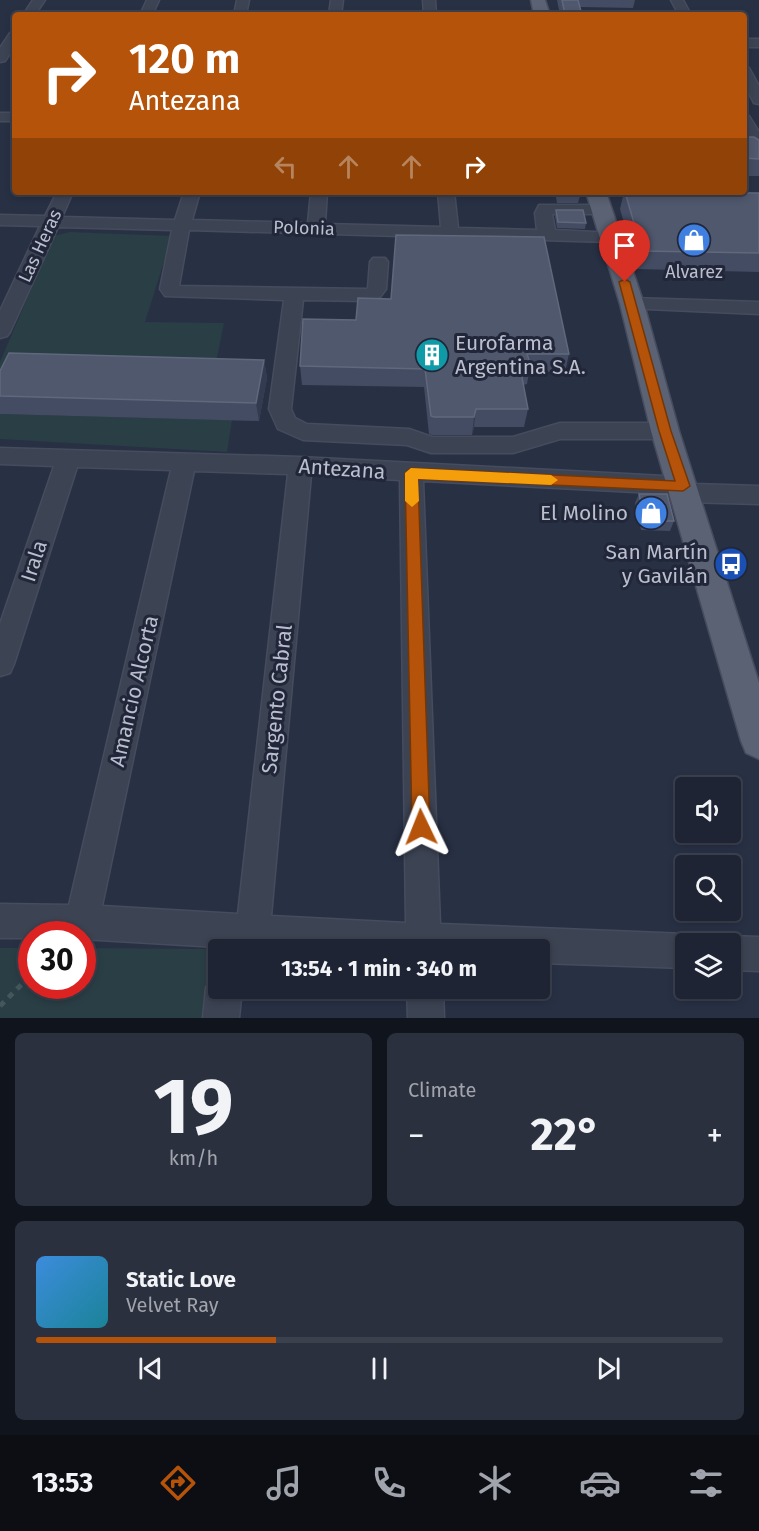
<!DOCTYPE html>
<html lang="en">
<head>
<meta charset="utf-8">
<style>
	:root { --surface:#1e2433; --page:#2b303f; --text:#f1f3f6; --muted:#a1a4ac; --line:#3c414e; --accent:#b45309 }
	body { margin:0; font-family:"Fira Sans",sans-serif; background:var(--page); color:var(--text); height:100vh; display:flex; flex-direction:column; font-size:22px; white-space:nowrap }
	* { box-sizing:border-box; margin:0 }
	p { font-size:20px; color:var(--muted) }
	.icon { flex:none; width:33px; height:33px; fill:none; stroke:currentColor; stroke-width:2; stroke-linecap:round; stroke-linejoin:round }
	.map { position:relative; height:1018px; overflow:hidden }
	.details { display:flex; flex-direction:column; gap:15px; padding:15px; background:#10141c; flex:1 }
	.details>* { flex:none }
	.hud { position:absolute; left:12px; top:12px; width:735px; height:183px; border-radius:6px; box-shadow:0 3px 9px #0003,0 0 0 2px var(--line); background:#b45309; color:#fff; overflow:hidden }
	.controls { position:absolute; left:675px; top:777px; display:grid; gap:12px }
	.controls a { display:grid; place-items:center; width:66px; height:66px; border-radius:6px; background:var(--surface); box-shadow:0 3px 9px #0003,0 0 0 2px var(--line); font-size:30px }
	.speed { position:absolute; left:18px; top:921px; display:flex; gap:12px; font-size:30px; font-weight:700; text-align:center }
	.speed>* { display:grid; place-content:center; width:78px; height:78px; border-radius:50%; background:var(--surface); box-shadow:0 3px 9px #0003,0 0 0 2px var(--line); line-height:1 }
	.speed .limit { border:9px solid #d22; background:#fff; color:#111 }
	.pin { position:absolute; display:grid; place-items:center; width:51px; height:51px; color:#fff; margin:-62px -26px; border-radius:50% 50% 50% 0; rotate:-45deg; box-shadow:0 0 6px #0007 }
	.pin .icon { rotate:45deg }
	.me { position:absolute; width:66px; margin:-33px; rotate:358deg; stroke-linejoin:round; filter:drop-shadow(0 0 4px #0008) }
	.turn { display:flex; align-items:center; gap:21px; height:126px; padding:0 18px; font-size:27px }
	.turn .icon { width:78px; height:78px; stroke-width:2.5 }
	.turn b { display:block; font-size:42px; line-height:51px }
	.lanes { display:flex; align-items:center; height:57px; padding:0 18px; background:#0003; justify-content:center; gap:30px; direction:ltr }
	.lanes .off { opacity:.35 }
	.big { font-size:45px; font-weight:700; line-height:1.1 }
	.details .tile { flex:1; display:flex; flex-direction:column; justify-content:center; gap:9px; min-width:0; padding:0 21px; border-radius:9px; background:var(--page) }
	.details .dial { align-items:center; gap:0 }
	.dial b { font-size:78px; line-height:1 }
	.song { display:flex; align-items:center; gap:18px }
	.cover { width:72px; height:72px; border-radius:9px; background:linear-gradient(135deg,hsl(210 70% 55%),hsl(190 70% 35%)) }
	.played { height:6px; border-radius:3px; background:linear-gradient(90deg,var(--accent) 35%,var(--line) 35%) }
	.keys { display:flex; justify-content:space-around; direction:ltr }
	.heat { display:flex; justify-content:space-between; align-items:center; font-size:33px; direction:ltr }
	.details .tiles { flex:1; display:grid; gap:15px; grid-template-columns:1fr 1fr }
	.tile:last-child { grid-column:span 2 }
	.trip { position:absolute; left:208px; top:939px; width:342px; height:60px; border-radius:6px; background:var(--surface); box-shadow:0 3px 9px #0003,0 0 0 2px var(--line); font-weight:700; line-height:60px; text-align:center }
	.tab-bar { display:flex; height:96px; justify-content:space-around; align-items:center; background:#0c0e14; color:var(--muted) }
	.tab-bar .icon { width:42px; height:42px }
	.tab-bar .active { color:var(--accent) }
	.tab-bar b { font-size:27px; color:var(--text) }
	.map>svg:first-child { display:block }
	.green { fill:#2a3e45 }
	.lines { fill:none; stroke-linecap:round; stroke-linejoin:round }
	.minor-casing { stroke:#464c5d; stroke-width:3 }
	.major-casing { stroke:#464c5d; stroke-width:3 }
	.path { stroke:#43575c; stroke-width:5; stroke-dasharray:6 6; stroke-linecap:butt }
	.minor { fill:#3c4353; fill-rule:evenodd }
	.major { fill:#5a6273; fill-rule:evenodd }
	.wall { fill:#434c62 }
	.shaded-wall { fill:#333b51 }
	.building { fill:#50586e; stroke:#60687c; stroke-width:1.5 }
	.route { fill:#b45309; stroke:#753606; stroke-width:1.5 }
	.slow { fill:#f59e0b }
	.labels { text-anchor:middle; stroke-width:6; stroke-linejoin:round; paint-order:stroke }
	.far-street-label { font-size:18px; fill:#babecd; stroke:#212739 }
	.far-poi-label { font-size:18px; fill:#babecd; stroke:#212739 }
	.poi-label { font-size:21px; fill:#babecd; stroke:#212739; text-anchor:end }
	.street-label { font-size:21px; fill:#babecd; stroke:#212739 }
</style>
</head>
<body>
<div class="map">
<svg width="759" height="1018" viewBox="0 0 759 1018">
	<rect width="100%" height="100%" fill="#283044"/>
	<!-- green -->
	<path class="green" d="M70,232l102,4 -27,86 79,1 -11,54 -213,31v-46l54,-126z
		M0,414l232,6 -5,32 -227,-13z
		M0,948h31l1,38h50l1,-38 122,1 7,3 3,17 -5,49h-210z"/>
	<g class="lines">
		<defs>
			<path id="minor" d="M33,0h12l-10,15h-12z
				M147,0h12l-7,15h-12z
				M237,0h12l-3,15h-12z
				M331,0h12l-2,15h-12z
				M423,0h12l1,15h-12z
				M671,0h12l8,15h-12z
				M15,32v14l-10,15 -5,1v-14l10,-15z
				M744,39h15v8h-15z
				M744,67l5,1 10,18v18l-5,-1 -10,-19z
				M0,113h15v8h-15z
				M744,115l5,1 10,16v18l-5,-2 -10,-16z
				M57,192h16l-11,25 113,3 9,-28h16l-8,28 116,3 3,-31h16l-2,32 116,3 -3,-35h16l4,36 79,2 -2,-17 4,-8h68l2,4 -2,4 -6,1h-49l3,16 60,3 3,4 -3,4 -6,1 -420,-12 -10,56 187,3 2,-1 2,-26 3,-4h12l3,4 -2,27 -6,8 -13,4 -64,-1 -12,109 4,9 12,6 102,5 23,8h81l47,-14h105l8,2 3,6 -3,6 -8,2h-105l-47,14h-82l-24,-8 -104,-5 -25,-11 -9,-20 15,-109 -119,-4 -5,-7 12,-59 -114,-3 -48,105 -3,4 -7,2v-27l40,-85 -40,-1v-10l45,1z
				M632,298l127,4v12l-134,-6 -3,-4 3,-4z
				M0,448l300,9 383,20 8,3 3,4 65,2v18l-74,-2 -8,-3 -3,-5 -251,-13 17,443 246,10 12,5 2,5h-14v24l-146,-5v-13h-269l-189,-11v-5h-50v4h-32v-34l69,1 102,-435 -94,-3 -63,197 -4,9 -10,3v-52l54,-158 -54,-2zM194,471l94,3 -50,440 -136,-8zM311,475l89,5 6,443 -135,-7z
				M730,936l29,1v34l-29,-1v-26h-13z
				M219,972v16h23l-3,30h-36l3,-30 6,-12z
				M407,988h36l1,30h-36z"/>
			<path id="major" d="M531,0h14l5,15h-16z
				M586,192h20l38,112 35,127 80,252v76l-13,-6 -5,-12 -90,-310 -31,-127z"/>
		</defs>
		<!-- minor casing -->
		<use href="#minor" class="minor-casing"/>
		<!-- major casing -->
		<use href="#major" class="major-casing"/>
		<!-- path -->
		<path class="path" d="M0,1006l32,-32"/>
		<!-- minor -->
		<use href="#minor" class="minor"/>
		<!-- major -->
		<use href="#major" class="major"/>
	</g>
	<!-- wall -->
	<path class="wall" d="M557,0h78l-2,8 -53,-1 2,8h-22z
		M744,137l15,3v36h-15z
		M555,192h24l1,4 -2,7h-21z
		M624,192l135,1v79l-122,-3 -17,-60z
		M556,210l30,13 -1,6 -28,-1 -2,-12z
		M356,320l213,34 -4,18h-36l-2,12 -4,1 5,24 -4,18h-50l-2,8h-40l-3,-1 -5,-47 -122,-2 -2,-19z
		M264,360l3,18 -8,43 -259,-7v-43z
		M639,494l35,27 -4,10 -29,-1 -6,-27z"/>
	<!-- shaded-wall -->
	<path class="shaded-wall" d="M264,360l3,18 -8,43 -3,-18z
		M476,409l-2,18 -2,8 2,-18z"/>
	<!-- building -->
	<path class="building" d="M562,0h16l4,15h-17z
		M744,137h10l5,3v19l-15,-1z
		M557,192h22l1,4h-22z
		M625,192l134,1v60l-117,-2z
		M556,210h27l3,13 -28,-1z
		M396,235l148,2 25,117h-42l4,12 -11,1 8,42h-52l-2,8h-40l-3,-1 -6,-47 -125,-3 3,-47 53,1 2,-22 33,1z
		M9,353l255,7 -8,43 -256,-7v-25z
		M639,494h28l7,27h-29z"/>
	<!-- route -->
	<path class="route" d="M625,279l5,3 41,149 19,55 -7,5 -265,-12 12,348 -3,7 -6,2 -7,-2 -2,-7 -7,-354 6,-5 264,13 -16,-50 -40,-149z"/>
	<!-- slow -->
	<path class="slow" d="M411,468l140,7 7,5 -7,5 -133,-6 1,22 -7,6 -7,-6v-28z"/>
	<!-- icons -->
	<defs>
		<symbol id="shop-disc" viewBox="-11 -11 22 22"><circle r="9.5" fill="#3f7fe0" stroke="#212739"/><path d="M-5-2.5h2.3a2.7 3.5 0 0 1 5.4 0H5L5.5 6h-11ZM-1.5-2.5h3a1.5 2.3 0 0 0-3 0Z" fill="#fff"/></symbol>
		<symbol id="building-disc" viewBox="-11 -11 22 22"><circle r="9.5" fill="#0f9aa8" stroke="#212739"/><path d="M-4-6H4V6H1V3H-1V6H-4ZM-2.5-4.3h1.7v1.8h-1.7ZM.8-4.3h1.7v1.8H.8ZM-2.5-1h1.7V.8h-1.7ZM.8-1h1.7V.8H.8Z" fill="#fff"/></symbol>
		<symbol id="bus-disc" viewBox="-11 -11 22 22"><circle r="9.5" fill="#1a4fb4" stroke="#212739"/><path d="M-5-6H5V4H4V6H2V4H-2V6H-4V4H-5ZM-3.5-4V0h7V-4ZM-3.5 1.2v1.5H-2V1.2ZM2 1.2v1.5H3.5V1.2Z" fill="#fff"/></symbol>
	</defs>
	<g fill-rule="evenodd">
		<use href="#shop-disc" x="675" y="221" width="38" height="38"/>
		<use href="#building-disc" x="413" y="336" width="38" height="38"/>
		<use href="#shop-disc" x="632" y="494" width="38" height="38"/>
		<use href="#bus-disc" x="712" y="545" width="38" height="38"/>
	</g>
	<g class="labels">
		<!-- far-street labels -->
		<g class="far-street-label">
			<text transform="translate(304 228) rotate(2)" y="6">Polonia</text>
			<text transform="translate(40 246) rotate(-65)" y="6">Las Heras</text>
		</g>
		<!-- far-poi labels -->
		<g class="far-poi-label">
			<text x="694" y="278">Alvarez</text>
		</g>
		<!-- poi labels -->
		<g class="poi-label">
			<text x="455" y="350" text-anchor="start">Eurofarma<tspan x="455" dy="24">Argentina S.A.</tspan></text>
			<text x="628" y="520">El Molino</text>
			<text x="708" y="559">San Martín<tspan x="708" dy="24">y Gavilán</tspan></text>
		</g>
		<!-- street labels -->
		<g class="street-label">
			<text transform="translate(342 469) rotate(4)" y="7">Antezana</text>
			<text transform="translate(34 561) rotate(-72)" y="7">Irala</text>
			<text transform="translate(134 691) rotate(-77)" y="7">Amancio Alcorta</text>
			<text transform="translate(277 699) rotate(-84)" y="7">Sargento Cabral</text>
		</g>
	</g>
</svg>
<div class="controls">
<a><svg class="icon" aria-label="sound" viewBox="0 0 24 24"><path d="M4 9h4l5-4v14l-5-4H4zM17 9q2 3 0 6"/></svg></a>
<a><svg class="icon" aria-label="search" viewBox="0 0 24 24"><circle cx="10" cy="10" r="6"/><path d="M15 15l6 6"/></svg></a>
<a><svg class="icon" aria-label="layers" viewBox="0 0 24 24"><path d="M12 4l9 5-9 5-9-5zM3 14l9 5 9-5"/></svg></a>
</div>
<div class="speed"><div class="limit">30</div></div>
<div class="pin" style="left:625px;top:282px;background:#d93025"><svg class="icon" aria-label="arrive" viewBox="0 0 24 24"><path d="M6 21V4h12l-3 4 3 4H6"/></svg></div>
<svg class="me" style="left:421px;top:827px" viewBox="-20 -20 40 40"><path d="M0-17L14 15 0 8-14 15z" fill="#b45309" stroke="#fff" stroke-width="4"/></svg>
<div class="trip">13:54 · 1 min · 340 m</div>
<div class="hud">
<div class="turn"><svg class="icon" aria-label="right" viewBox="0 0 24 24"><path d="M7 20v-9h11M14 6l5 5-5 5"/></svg><div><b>120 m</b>Antezana</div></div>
<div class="lanes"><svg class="icon off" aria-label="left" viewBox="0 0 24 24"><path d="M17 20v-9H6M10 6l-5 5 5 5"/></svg><svg class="icon off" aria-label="ahead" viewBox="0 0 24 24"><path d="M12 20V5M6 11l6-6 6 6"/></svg><svg class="icon off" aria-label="ahead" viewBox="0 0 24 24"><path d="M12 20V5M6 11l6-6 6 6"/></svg><svg class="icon" aria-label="right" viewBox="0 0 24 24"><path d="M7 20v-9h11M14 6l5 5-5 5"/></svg></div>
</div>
</div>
<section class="details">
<div class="tiles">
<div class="tile dial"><b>19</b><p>km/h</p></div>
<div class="tile"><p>Climate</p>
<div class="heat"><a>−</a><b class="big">22°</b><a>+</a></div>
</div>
<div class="tile">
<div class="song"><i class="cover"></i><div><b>Static Love</b><p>Velvet Ray</p></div></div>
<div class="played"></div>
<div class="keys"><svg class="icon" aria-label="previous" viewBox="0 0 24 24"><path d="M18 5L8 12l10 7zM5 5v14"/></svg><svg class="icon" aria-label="pause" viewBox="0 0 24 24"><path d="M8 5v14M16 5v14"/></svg><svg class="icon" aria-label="next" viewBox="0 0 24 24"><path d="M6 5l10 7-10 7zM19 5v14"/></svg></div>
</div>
</div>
</section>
<nav class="tab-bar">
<b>13:53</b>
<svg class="icon active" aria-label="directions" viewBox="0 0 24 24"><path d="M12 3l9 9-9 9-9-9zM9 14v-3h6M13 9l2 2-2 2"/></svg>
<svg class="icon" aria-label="music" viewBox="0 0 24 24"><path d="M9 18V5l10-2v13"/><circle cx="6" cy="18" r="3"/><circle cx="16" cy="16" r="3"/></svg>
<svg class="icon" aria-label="phone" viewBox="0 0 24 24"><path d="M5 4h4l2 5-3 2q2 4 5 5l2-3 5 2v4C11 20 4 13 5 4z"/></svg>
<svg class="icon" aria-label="climate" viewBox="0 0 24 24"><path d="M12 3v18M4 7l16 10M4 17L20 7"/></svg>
<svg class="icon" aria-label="car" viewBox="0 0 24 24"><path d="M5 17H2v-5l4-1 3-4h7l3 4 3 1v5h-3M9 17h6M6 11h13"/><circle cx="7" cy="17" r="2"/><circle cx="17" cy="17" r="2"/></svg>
<svg class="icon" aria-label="filters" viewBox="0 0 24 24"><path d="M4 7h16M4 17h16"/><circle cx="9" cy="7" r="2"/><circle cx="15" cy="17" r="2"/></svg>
</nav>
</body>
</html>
